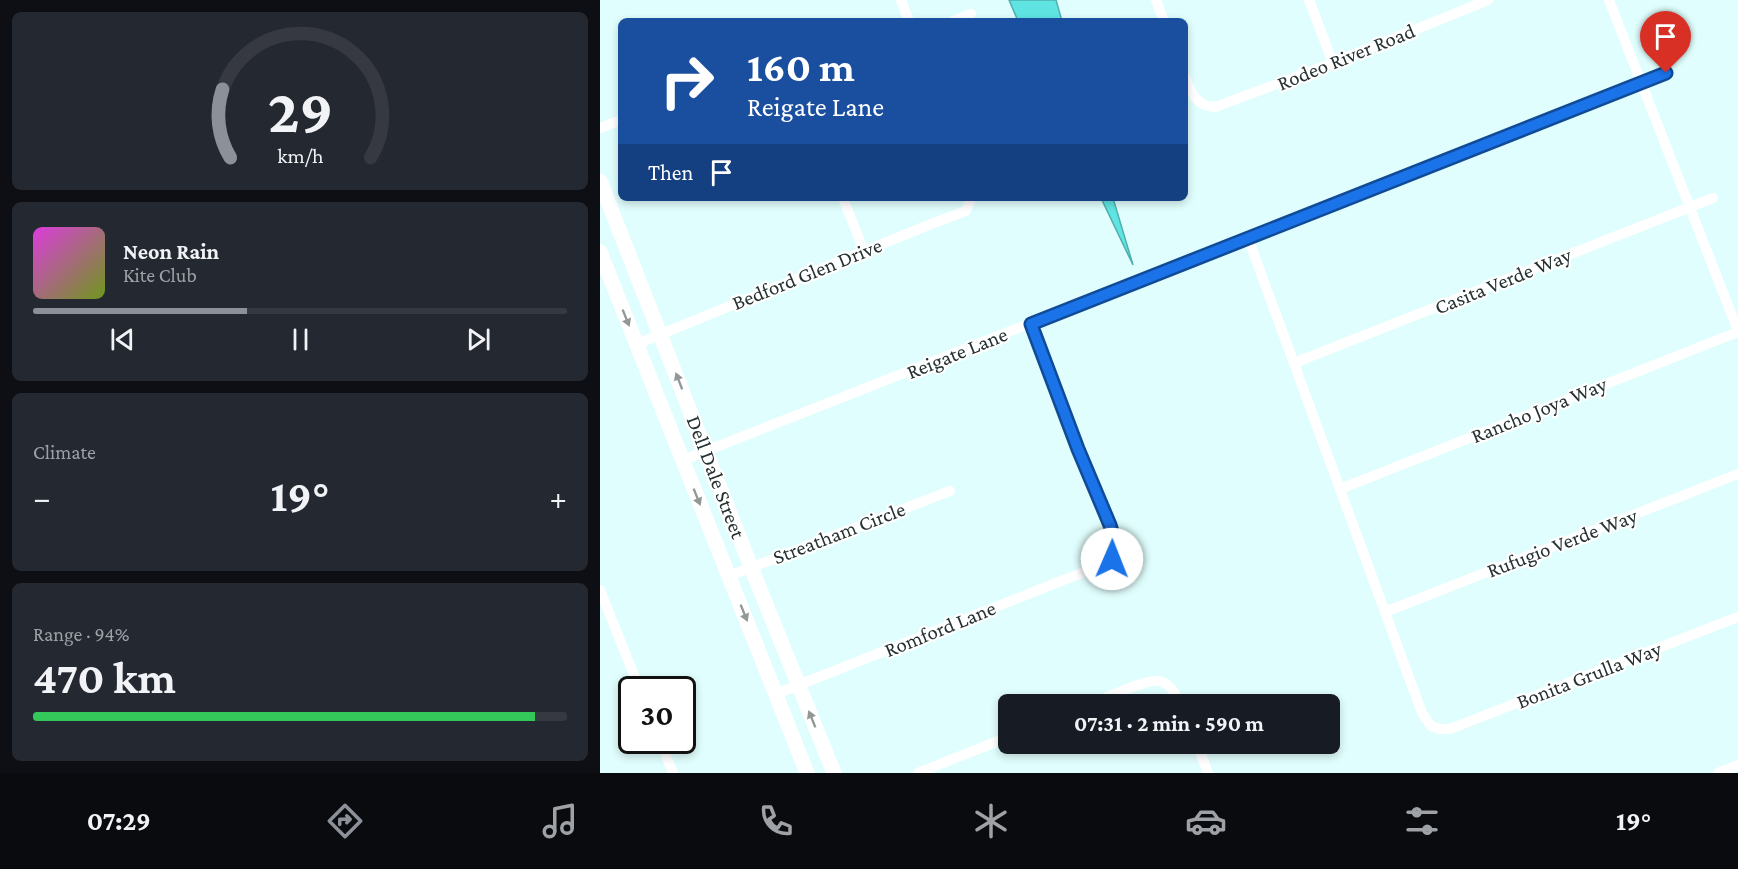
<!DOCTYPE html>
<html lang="en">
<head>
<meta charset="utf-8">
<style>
	:root { --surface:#171b24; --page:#242831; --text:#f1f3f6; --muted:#9ea1a6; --line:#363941; --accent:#8c9099 }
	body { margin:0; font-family:"Crimson Pro",serif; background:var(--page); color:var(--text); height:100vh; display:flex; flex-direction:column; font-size:22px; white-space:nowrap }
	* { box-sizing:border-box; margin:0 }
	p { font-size:20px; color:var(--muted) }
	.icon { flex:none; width:33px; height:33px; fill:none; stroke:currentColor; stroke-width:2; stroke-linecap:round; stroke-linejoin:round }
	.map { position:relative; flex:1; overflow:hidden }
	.sheet { display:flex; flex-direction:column; gap:12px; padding:12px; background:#0d0f14; width:600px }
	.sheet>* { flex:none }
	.banner { position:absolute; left:18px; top:18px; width:570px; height:183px; border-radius:9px; box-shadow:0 3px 9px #0003; background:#1a4fa0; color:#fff; overflow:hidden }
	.speed { position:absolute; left:18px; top:676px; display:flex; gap:12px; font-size:30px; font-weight:700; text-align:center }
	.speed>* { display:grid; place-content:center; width:78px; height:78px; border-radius:50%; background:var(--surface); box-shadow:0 3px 9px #0003; line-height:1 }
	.speed .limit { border:3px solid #111; border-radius:9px; background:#fff; color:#111 }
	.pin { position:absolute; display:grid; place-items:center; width:51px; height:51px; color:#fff; margin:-62px -26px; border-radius:50% 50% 50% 0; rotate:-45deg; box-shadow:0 0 6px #0007 }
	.pin .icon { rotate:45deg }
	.me { position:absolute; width:66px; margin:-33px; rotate:1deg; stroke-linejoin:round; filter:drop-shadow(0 0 4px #0008) }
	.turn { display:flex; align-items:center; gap:21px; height:126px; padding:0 30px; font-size:27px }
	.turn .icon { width:78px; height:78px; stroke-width:2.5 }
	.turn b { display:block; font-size:42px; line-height:51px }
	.then { display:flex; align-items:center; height:57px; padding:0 30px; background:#0003; gap:12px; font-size:22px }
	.big { font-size:45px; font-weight:700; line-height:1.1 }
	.sheet .card { flex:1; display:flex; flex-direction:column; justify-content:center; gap:9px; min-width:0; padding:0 21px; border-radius:9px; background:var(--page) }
	.sheet .dial { align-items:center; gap:0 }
	.dial svg { height:156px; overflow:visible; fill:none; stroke:var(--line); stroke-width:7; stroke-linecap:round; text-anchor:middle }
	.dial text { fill:var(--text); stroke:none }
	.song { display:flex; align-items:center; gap:18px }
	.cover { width:72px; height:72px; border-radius:9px; background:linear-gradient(135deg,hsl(300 70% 55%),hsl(80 70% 35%)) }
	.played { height:6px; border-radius:3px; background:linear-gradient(90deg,var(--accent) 40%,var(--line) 40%) }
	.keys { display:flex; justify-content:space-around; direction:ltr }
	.heat { display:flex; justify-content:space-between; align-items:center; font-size:33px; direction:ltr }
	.charge { height:9px; border-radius:4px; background:linear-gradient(90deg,#34c759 94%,var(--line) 0) }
	.trip { position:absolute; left:398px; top:694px; width:342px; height:60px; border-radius:9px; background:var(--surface); box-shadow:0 3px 9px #0003; font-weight:700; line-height:60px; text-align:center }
	.tabs { display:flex; height:96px; justify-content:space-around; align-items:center; background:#090b0e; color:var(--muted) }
	.tabs .icon { width:42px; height:42px }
	.tabs .current { color:var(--accent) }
	.tabs b { font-size:27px; color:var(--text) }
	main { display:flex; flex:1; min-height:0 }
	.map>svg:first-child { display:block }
	.water { fill:#60e4e2; stroke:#4fafad; stroke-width:1.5 }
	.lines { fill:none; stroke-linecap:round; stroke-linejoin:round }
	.street { stroke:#fff; stroke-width:10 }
	.secondary { stroke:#fff; stroke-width:15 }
	.oneway { fill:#929898 }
	.route-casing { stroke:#114b97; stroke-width:15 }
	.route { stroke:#1a73e8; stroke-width:10 }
	.labels { text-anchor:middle; stroke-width:4.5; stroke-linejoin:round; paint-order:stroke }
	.street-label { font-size:21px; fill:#263232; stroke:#fff }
</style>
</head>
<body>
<main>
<section class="sheet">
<div class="card dial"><svg viewBox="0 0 100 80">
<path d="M14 69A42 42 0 1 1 86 69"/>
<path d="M14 69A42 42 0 0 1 10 34" stroke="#8c9099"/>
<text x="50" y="56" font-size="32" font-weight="700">29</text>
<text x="50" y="72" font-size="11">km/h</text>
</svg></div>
<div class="card">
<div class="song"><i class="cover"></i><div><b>Neon Rain</b><p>Kite Club</p></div></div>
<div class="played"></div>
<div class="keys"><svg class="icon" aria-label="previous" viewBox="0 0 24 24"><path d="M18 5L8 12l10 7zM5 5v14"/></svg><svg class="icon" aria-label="pause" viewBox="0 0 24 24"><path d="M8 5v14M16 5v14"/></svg><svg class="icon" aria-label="next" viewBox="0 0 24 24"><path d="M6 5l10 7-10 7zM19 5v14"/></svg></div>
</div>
<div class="card"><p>Climate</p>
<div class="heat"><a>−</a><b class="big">19°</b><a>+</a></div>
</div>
<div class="card"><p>Range · 94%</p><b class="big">470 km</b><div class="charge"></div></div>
</section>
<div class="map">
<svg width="1138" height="773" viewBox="0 0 1138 773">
	<rect width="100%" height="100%" fill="#e0fefd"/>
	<!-- water -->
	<path class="water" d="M409,0h47l6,21h-44z
		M501,198h12l20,67z"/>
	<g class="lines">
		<!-- street -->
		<path class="street" d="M301,0l8,21
			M556,0l8,21
			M709,0l24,63
			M1009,0l129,331
			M353,21l18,-7
			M585,77c6,16 12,30 30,30l118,-44 155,-63
			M0,128l21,-8
			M243,198l21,53
			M648,238l174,475 9,13 9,3h10l288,-112
			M37,344l294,-120 35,-13 5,-13
			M694,363l419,-165
			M83,460l983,-387
			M740,489l398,-157
			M129,576l221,-85
			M0,590l40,100
			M785,612l353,-138
			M176,694l323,-128 13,-7 4,-15 -2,-9 -36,-86 -47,-125
			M489,705c14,-6 58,-27 71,-24 11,3 17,15 21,24
			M60,741l13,32
			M597,744l11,29
			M318,773l90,-36
			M1118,773l20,-8"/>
		<!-- secondary -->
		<path class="secondary" d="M0,181l151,386 83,206
			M0,252l207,521"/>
	</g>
	<!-- one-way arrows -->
	<defs><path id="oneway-solid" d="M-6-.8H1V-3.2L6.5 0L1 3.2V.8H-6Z" transform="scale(1.5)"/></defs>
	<g class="oneway">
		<use href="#oneway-solid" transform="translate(26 318) rotate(68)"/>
		<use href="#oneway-solid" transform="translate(79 381) rotate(-111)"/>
		<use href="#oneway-solid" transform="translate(97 497) rotate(68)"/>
		<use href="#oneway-solid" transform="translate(144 613) rotate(68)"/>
		<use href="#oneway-solid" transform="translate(212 719) rotate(-112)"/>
	</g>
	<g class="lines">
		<defs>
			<path id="route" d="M512,559l4,-15 -6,-19 -32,-76 -47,-125 635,-251"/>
		</defs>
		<!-- route casing -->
		<use href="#route" class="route-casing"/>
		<!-- route -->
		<use href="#route" class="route"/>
	</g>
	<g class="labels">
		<!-- street labels -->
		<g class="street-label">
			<text transform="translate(746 57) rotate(-22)" y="7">Rodeo River Road</text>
			<text transform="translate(207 274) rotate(-22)" y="7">Bedford Glen Drive</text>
			<text transform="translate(903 281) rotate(-22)" y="7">Casita Verde Way</text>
			<text transform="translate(357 353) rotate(-22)" y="7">Reigate Lane</text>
			<text transform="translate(939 410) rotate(-22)" y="7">Rancho Joya Way</text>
			<text transform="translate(116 477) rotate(69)" y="7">Dell Dale Street</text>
			<text transform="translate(239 533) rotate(-21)" y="7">Streatham Circle</text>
			<text transform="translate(962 543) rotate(-21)" y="7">Rufugio Verde Way</text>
			<text transform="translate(340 629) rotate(-22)" y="7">Romford Lane</text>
			<text transform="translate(989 675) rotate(-21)" y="7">Bonita Grulla Way</text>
		</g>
	</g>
</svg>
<div class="speed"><div class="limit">30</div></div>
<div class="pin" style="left:1066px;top:73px;background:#d93025"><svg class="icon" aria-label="arrive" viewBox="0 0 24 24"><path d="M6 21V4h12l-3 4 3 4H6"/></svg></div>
<svg class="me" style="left:512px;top:559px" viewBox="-20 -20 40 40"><circle r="19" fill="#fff"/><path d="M0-13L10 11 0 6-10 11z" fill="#1a73e8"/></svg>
<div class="trip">07:31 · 2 min · 590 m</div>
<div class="banner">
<div class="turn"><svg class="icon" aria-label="right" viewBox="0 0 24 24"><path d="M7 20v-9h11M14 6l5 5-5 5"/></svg><div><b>160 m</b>Reigate Lane</div></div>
<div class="then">Then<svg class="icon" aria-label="arrive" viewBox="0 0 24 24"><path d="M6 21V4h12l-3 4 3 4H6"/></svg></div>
</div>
</div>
</main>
<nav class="tabs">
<b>07:29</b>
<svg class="icon current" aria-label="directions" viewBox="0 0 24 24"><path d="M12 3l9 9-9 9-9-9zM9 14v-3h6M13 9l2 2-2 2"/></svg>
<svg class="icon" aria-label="music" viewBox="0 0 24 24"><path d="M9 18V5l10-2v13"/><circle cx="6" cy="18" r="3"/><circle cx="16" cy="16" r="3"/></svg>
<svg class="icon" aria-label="phone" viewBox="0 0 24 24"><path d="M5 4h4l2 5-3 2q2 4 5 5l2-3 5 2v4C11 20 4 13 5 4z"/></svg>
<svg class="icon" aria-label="climate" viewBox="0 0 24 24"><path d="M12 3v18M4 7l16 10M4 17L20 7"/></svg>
<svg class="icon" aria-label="car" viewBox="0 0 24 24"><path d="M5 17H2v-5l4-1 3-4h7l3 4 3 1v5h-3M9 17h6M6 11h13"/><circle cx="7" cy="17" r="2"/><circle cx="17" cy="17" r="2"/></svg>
<svg class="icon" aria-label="filters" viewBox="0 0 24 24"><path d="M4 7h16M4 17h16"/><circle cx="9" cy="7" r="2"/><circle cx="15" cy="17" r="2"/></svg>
<b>19°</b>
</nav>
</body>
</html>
